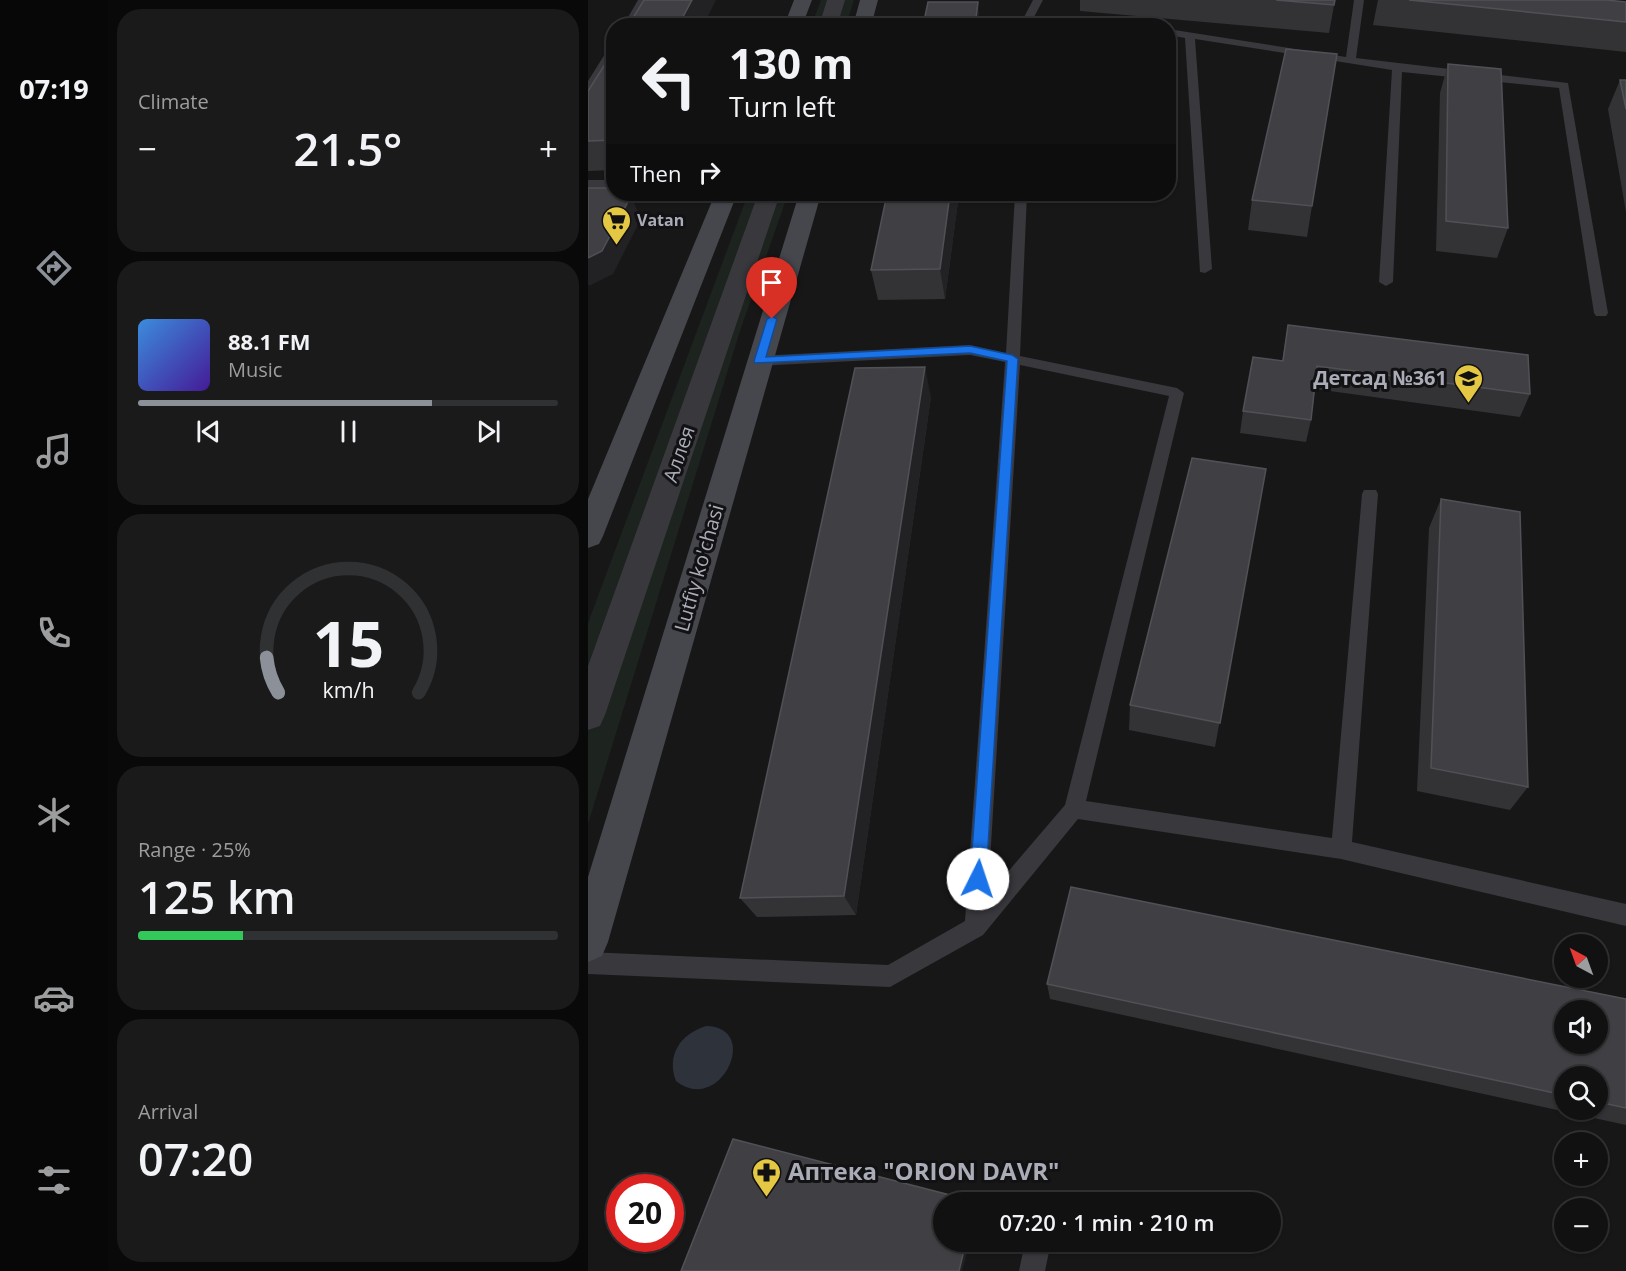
<!DOCTYPE html>
<html lang="en">
<head>
<meta charset="utf-8">
<style>
	:root { --surface:#111112; --page:#1a1a1b; --text:#f1f3f6; --muted:#9c9d9f; --line:#303132; --accent:#8c9099 }
	body { margin:0; font-family:"Open Sans",sans-serif; background:var(--page); color:var(--text); height:100vh; display:flex; flex-direction:column; font-size:22px; white-space:nowrap }
	* { box-sizing:border-box; margin:0 }
	p { font-size:20px; color:var(--muted) }
	.icon { flex:none; width:33px; height:33px; fill:none; stroke:currentColor; stroke-width:2; stroke-linecap:round; stroke-linejoin:round }
	.map { position:relative; flex:1; overflow:hidden }
	.drawer { display:flex; flex-direction:column; gap:9px; padding:9px; background:#09090a; width:480px }
	.drawer>* { flex:none }
	.guide { position:absolute; left:18px; top:18px; width:570px; height:183px; border-radius:24px; box-shadow:0 2px 4px #0004,0 0 0 2px var(--line); background:#111112; color:var(--text); overflow:hidden }
	.needle { width:39px; rotate:319deg }
	.buttons { position:absolute; left:966px; top:934px; display:grid; gap:12px }
	.buttons a { display:grid; place-items:center; width:54px; height:54px; border-radius:50%; background:var(--surface); box-shadow:0 2px 4px #0004,0 0 0 2px var(--line); font-size:30px }
	.speed { position:absolute; left:18px; top:1174px; display:flex; gap:12px; font-size:30px; font-weight:700; text-align:center }
	.speed>* { display:grid; place-content:center; width:78px; height:78px; border-radius:50%; background:var(--surface); box-shadow:0 2px 4px #0004,0 0 0 2px var(--line); line-height:1 }
	.speed .limit { border:9px solid #d22; background:#fff; color:#111 }
	.pin { position:absolute; display:grid; place-items:center; width:51px; height:51px; color:#fff; margin:-62px -26px; border-radius:50% 50% 50% 0; rotate:-45deg; box-shadow:0 0 6px #0007 }
	.pin .icon { rotate:45deg }
	.me { position:absolute; width:66px; margin:-33px; rotate:4deg; stroke-linejoin:round; filter:drop-shadow(0 0 4px #0008) }
	.turn { display:flex; align-items:center; gap:21px; height:126px; padding:0 24px; font-size:27px }
	.turn .icon { width:78px; height:78px; stroke-width:2.5 }
	.turn b { display:block; font-size:42px; line-height:51px }
	.then { display:flex; align-items:center; height:57px; padding:0 24px; background:#0003; gap:12px; font-size:22px }
	.big { font-size:45px; font-weight:600; line-height:1.1 }
	.drawer .tile { flex:1; display:flex; flex-direction:column; justify-content:center; gap:9px; min-width:0; padding:0 21px; border-radius:24px; background:var(--page) }
	.drawer .dial { align-items:center; gap:0 }
	.dial svg { height:156px; overflow:visible; fill:none; stroke:var(--line); stroke-width:7; stroke-linecap:round; text-anchor:middle }
	.dial text { fill:var(--text); stroke:none }
	.song { display:flex; align-items:center; gap:18px }
	.cover { width:72px; height:72px; border-radius:9px; background:linear-gradient(135deg,hsl(210 70% 55%),hsl(260 70% 35%)) }
	.played { height:6px; border-radius:3px; background:linear-gradient(90deg,var(--accent) 70%,var(--line) 70%) }
	.keys { display:flex; justify-content:space-around; direction:ltr }
	.heat { display:flex; justify-content:space-between; align-items:center; font-size:33px; direction:ltr }
	.charge { height:9px; border-radius:4px; background:linear-gradient(90deg,#34c759 25%,var(--line) 0) }
	.trip { position:absolute; left:345px; top:1192px; width:348px; height:60px; border-radius:30px; background:var(--surface); box-shadow:0 2px 4px #0004,0 0 0 2px var(--line); font-weight:600; line-height:60px; text-align:center }
	main { display:flex; flex:1; min-height:0 }
	.dock { display:flex; flex-direction:column; width:108px; justify-content:space-around; align-items:center; background:#070707; color:var(--muted) }
	.dock .icon { width:42px; height:42px }
	.dock .on { color:var(--accent) }
	.dock b { font-size:27px; color:var(--text) }
	.map>svg:first-child { display:block }
	.green { fill:#1d231f }
	.water { fill:#2e333b }
	.lines { fill:none; stroke-linecap:round; stroke-linejoin:round }
	.lane { fill:#38383d; fill-rule:evenodd }
	.street { fill:#38383d; fill-rule:evenodd }
	.secondary { fill:#46474d; fill-rule:evenodd }
	.wall { fill:#333336; fill-rule:evenodd }
	.shaded-wall { fill:#222224 }
	.building { fill:#404044; stroke:#505156; stroke-width:1.5; fill-rule:evenodd }
	.route { fill:#1a73e8; stroke:#114b97; stroke-width:1.5 }
	.labels { text-anchor:middle; stroke-width:6; stroke-linejoin:round; paint-order:stroke }
	.far-poi-label { font-size:16px; font-weight:bold; fill:#aaacb7; stroke:#121113; text-anchor:start }
	.poi-label { font-size:20px; font-weight:bold; fill:#aaacb7; stroke:#121113; text-anchor:end }
	.street-label { font-size:20px; fill:#aaacb7; stroke:#121113 }
	.near-poi-label { font-size:24px; font-weight:bold; fill:#aaacb7; stroke:#121113; text-anchor:start }
</style>
</head>
<body>
<main>
<nav class="dock">
<b>07:19</b>
<svg class="icon on" aria-label="directions" viewBox="0 0 24 24"><path d="M12 3l9 9-9 9-9-9zM9 14v-3h6M13 9l2 2-2 2"/></svg>
<svg class="icon" aria-label="music" viewBox="0 0 24 24"><path d="M9 18V5l10-2v13"/><circle cx="6" cy="18" r="3"/><circle cx="16" cy="16" r="3"/></svg>
<svg class="icon" aria-label="phone" viewBox="0 0 24 24"><path d="M5 4h4l2 5-3 2q2 4 5 5l2-3 5 2v4C11 20 4 13 5 4z"/></svg>
<svg class="icon" aria-label="climate" viewBox="0 0 24 24"><path d="M12 3v18M4 7l16 10M4 17L20 7"/></svg>
<svg class="icon" aria-label="car" viewBox="0 0 24 24"><path d="M5 17H2v-5l4-1 3-4h7l3 4 3 1v5h-3M9 17h6M6 11h13"/><circle cx="7" cy="17" r="2"/><circle cx="17" cy="17" r="2"/></svg>
<svg class="icon" aria-label="filters" viewBox="0 0 24 24"><path d="M4 7h16M4 17h16"/><circle cx="9" cy="7" r="2"/><circle cx="15" cy="17" r="2"/></svg>
</nav>
<section class="drawer">
<div class="tile"><p>Climate</p>
<div class="heat"><a>−</a><b class="big">21.5°</b><a>+</a></div>
</div>
<div class="tile">
<div class="song"><i class="cover"></i><div><b>88.1 FM</b><p>Music</p></div></div>
<div class="played"></div>
<div class="keys"><svg class="icon" aria-label="previous" viewBox="0 0 24 24"><path d="M18 5L8 12l10 7zM5 5v14"/></svg><svg class="icon" aria-label="pause" viewBox="0 0 24 24"><path d="M8 5v14M16 5v14"/></svg><svg class="icon" aria-label="next" viewBox="0 0 24 24"><path d="M6 5l10 7-10 7zM19 5v14"/></svg></div>
</div>
<div class="tile dial"><svg viewBox="0 0 100 80">
<path d="M14 69A42 42 0 1 1 86 69"/>
<path d="M14 69A42 42 0 0 1 8 51" stroke="#8c9099"/>
<text x="50" y="56" font-size="32" font-weight="700">15</text>
<text x="50" y="72" font-size="11">km/h</text>
</svg></div>
<div class="tile"><p>Range · 25%</p><b class="big">125 km</b><div class="charge"></div></div>
<div class="tile"><p>Arrival</p><b class="big">07:20</b></div>
</section>
<div class="map">
<svg width="1038" height="1271" viewBox="0 0 1038 1271">
	<rect width="100%" height="100%" fill="#171718"/>
	<!-- green -->
	<path class="green" d="M233,0h33l-8,25 -35,1z
		M160,194h40l-48,137 -152,493v-201z"/>
	<!-- water -->
	<path class="water" d="M118,1026c56,1 14,90 -30,55 -10,-25 4,-47 30,-55z"/>
	<g class="lines">
		<!-- lane -->
		<path class="lane" d="M50,0h10l-15,26h-10z
			M445,0h10l-9,17 65,6 5,3 -71,-4v4h-10v-7z
			M766,0h10l-8,58 212,25 40,230 -2,3h-10l-2,-3 -35,-225 -157,-16 -9,210 -7,4 -7,-4 13,-212 -197,-31 17,230 -7,4 -5,-1 -15,-234 -17,-3v-6l178,28z
			M26,45v12l-22,34 -4,1v-11l22,-35z
			M0,180h26v8h-26z
			M427,194h12l-7,162 157,32 7,5 -98,408 246,37 30,-344 2,-4h12l2,4 -26,348 274,62v22l-285,-67 -263,-40 -95,116 -93,52 -302,-13v-22l300,13 77,-44 40,-559 -35,-7 -211,11 -7,-5 7,-5 211,-11 36,8zM432,365l149,31 -104,409 -77,90z
			M437,1242h26l-6,29h-26z"/>
		<!-- street -->
		<path class="street" d="M239,0h18l-8,26h-18z
			M170,194h22l-175,521 -5,11 -12,4v-64z"/>
		<!-- secondary -->
		<path class="secondary" d="M206,0h18l-10,26h-18z
			M272,0h18l-7,26h-18z
			M127,194h22l-134,342 -4,8 -11,4v-49z
			M211,194h22l-213,748 -6,14 -14,6v-85z"/>
	</g>
	<!-- wall -->
	<path class="wall" d="M492,0h255l-6,33 -249,-22z
		M790,0h229l19,2v50l-253,-27z
		M26,50v120l-26,1v-80z
		M860,64l60,164 -11,30 -61,-7 4,-158z
		M1032,80h6v132l-18,-103z
		M299,194h72l-14,105 -67,1 -7,-30z
		M664,200l60,6 -5,31 -59,-7z
		M700,325l242,69 -10,23 -205,-28 -4,31 -5,22 -66,-9 3,-22 39,-50z
		M343,397l-75,518 -99,2 -17,-19z
		M678,469l-51,278 -86,-17 1,-25z
		M853,499l87,288 -18,23 -93,-19 12,-263z
		M459,984l579,15v126l-576,-126zM976,1077h34v33h-34z"/>
	<!-- shaded-wall -->
	<path class="shaded-wall" d="M104,0h24l-13,26h-25z
		M390,2l2,24h-5z
		M362,194h9l-14,105 -5,-30z
		M43,196l10,23 -28,55 -24,12 -1,-2v-26z
		M337,367l6,30 -75,518 -12,-19z
		M378,1242h4l-8,29h-3z"/>
	<!-- building -->
	<path class="building" d="M56,0h48l-14,26h-50z
		M688,0h59l-1,5z
		M821,0h198l19,2v20z
		M340,2h50l-3,24h-52z
		M467,22l66,3 -68,1z
		M698,49l51,5 -25,152 -60,-6z
		M26,50v90l-26,1v-50z
		M860,64l53,5 7,159 -62,-7z
		M1032,80h6v29z
		M0,188h26v6h12l5,2 -29,55 -14,7z
		M299,194h63l-10,75 -69,1z
		M700,325l240,30 2,39 -213,-28 -6,54 -68,-9 10,-54 30,4z
		M337,367l-81,529 -104,2 115,-530z
		M604,458l74,11 -46,254 -90,-18z
		M853,499l79,13 8,275 -97,-19z
		M483,887l555,112v109l-28,-6v-25h-34v18l-517,-111zM976,1011h34v33h-34z
		M145,1139l244,63 -1,1h-32v39h22l-7,29h-278z"/>
	<!-- route -->
	<path class="route" d="M184,316l5,3 -11,38 204,-11 42,9 6,4 -32,520 -2,6 -6,2 -5,-2 -3,-6 37,-518 -37,-8 -215,10 -1,-2 13,-42z"/>
	<!-- icons -->
	<defs>
		<symbol id="supermarket-pin" viewBox="-11 -11 22 30"><path d="M0 17L-7.5 6A9.5 9.5 0 1 1 7.5 6Z" fill="#e4c843" stroke="#121113"/><path d="M-6-5.5h2.5l.6 2H6L4.5 2H-2.5L-4.4-4H-6ZM-1.5 3.2a1.3 1.3 0 1 0 .1 0ZM3 3.2a1.3 1.3 0 1 0 .1 0Z" fill="#111"/></symbol>
		<symbol id="school-pin" viewBox="-11 -11 22 30"><path d="M0 17L-7.5 6A9.5 9.5 0 1 1 7.5 6Z" fill="#e4c843" stroke="#121113"/><path d="M0-5L7-2L0 1L-7-2ZM-4 1L0 2.5L4 1V4Q0 6-4 4Z" fill="#111"/></symbol>
		<symbol id="pharmacy-pin" viewBox="-11 -11 22 30"><path d="M0 17L-7.5 6A9.5 9.5 0 1 1 7.5 6Z" fill="#e4c843" stroke="#121113"/><path d="M-2-6h4v4h4v4h-4v4h-4v-4h-4v-4h4Z" fill="#111"/></symbol>
	</defs>
	<g fill-rule="evenodd">
		<use href="#supermarket-pin" x="12" y="204" width="33" height="45"/>
		<use href="#school-pin" x="864" y="362" width="33" height="45"/>
		<use href="#pharmacy-pin" x="162" y="1156" width="33" height="45"/>
	</g>
	<g class="labels">
		<!-- far-poi labels -->
		<g class="far-poi-label">
			<text x="49" y="226">Vatan</text>
		</g>
		<!-- poi labels -->
		<g class="poi-label">
			<text x="859" y="385">Детсад №361</text>
		</g>
		<!-- street labels -->
		<g class="street-label">
			<text transform="translate(91 454) rotate(-71)" y="7">Аллея</text>
			<text transform="translate(111 568) rotate(-74)" y="7">Lutfiy ko'chasi</text>
		</g>
		<!-- near-poi labels -->
		<g class="near-poi-label">
			<text x="200" y="1180">Аптека "ORION DAVR"</text>
		</g>
	</g>
</svg>
<div class="buttons">
<a><svg class="needle" viewBox="-14 -14 28 28"><path d="M0-13l5 13h-10z" fill="#e53935"/><path d="M0 13l5-13h-10z" fill="#9c9d9f"/></svg></a>
<a><svg class="icon" aria-label="sound" viewBox="0 0 24 24"><path d="M4 9h4l5-4v14l-5-4H4zM17 9q2 3 0 6"/></svg></a>
<a><svg class="icon" aria-label="search" viewBox="0 0 24 24"><circle cx="10" cy="10" r="6"/><path d="M15 15l6 6"/></svg></a>
<a>+</a>
<a>−</a>
</div>
<div class="speed"><div class="limit">20</div></div>
<div class="pin" style="left:184px;top:319px;background:#d93025"><svg class="icon" aria-label="arrive" viewBox="0 0 24 24"><path d="M6 21V4h12l-3 4 3 4H6"/></svg></div>
<svg class="me" style="left:390px;top:879px" viewBox="-20 -20 40 40"><circle r="19" fill="#fff"/><path d="M0-13L10 11 0 6-10 11z" fill="#1a73e8"/></svg>
<div class="trip">07:20 · 1 min · 210 m</div>
<div class="guide">
<div class="turn"><svg class="icon" aria-label="left" viewBox="0 0 24 24"><path d="M17 20v-9H6M10 6l-5 5 5 5"/></svg><div><b>130 m</b>Turn left</div></div>
<div class="then">Then<svg class="icon" aria-label="right" viewBox="0 0 24 24"><path d="M7 20v-9h11M14 6l5 5-5 5"/></svg></div>
</div>
</div>
</main>
</body>
</html>
